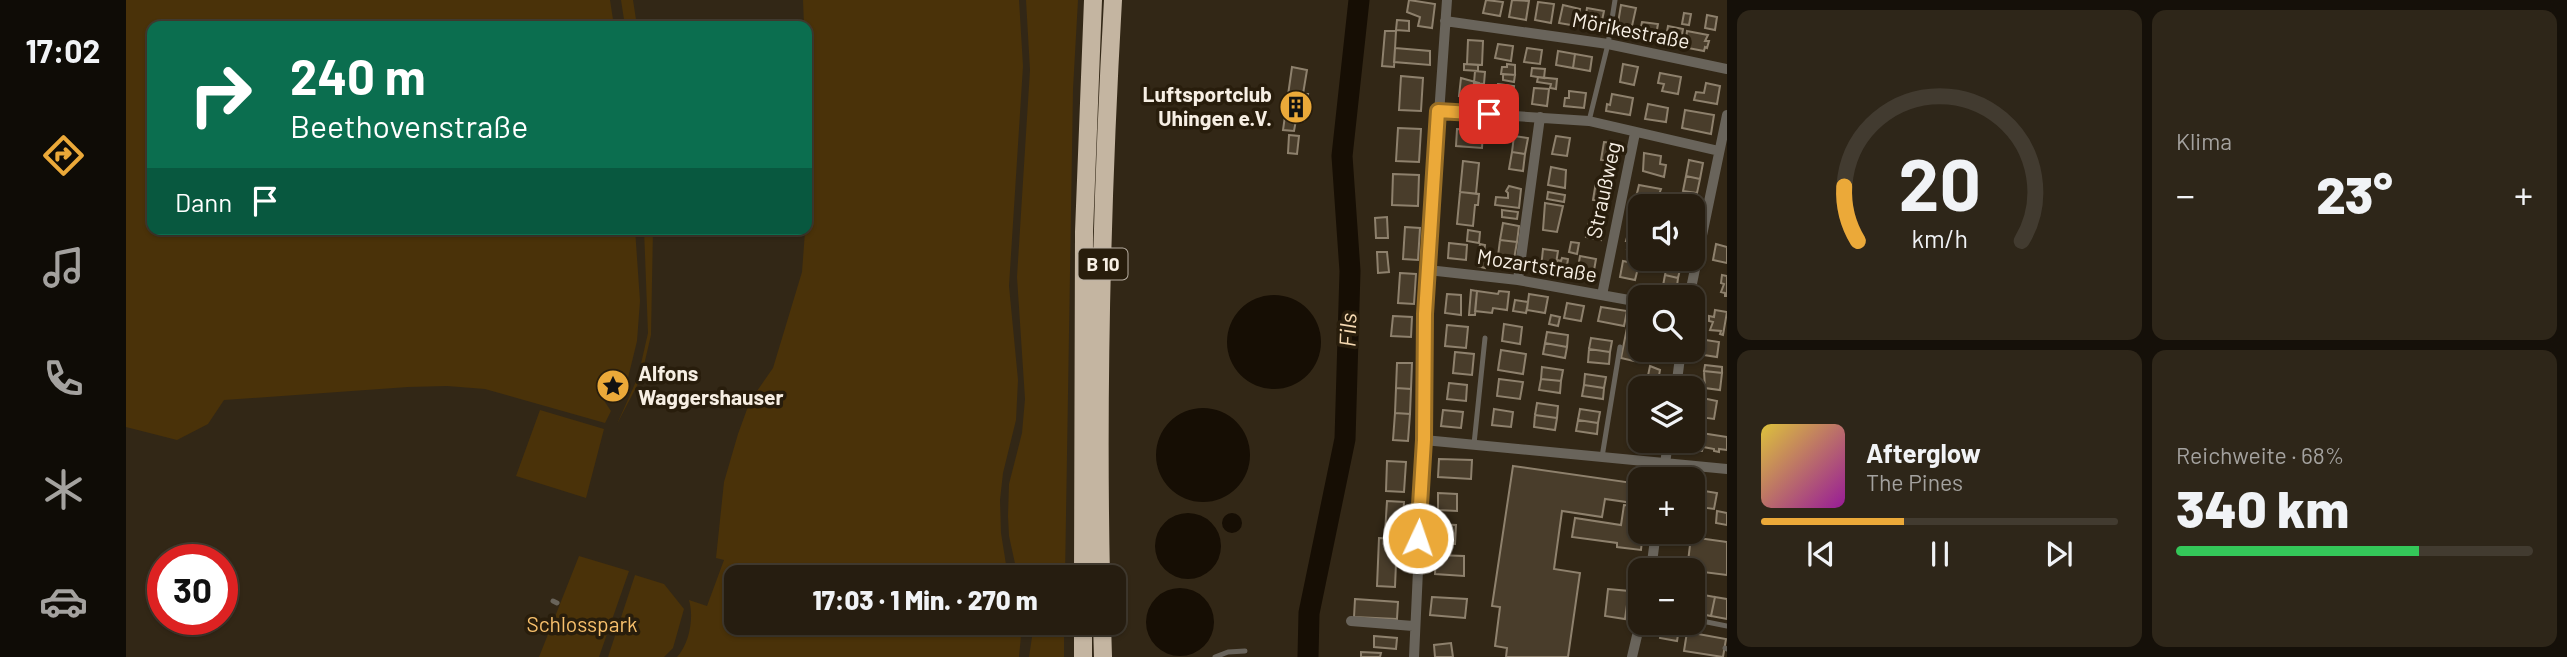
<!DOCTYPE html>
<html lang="de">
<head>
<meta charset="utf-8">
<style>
	:root { --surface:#261d10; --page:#2e2619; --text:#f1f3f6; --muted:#a4a29f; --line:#423b30; --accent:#eba939 }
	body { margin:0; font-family:Barlow,sans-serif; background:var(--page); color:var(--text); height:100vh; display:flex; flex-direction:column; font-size:26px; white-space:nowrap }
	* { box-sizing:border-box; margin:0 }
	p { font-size:23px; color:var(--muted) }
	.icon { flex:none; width:38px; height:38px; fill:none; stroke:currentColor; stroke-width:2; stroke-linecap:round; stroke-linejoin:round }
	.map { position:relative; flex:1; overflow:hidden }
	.sheet { display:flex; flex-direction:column; gap:10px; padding:10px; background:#151009; width:840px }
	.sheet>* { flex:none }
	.banner { position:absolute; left:21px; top:21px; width:665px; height:214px; border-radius:14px; box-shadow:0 2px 5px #0004,0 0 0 2px var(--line); background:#0b6e4f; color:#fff; overflow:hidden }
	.tools { position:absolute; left:1502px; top:194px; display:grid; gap:14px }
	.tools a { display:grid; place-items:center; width:77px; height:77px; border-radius:14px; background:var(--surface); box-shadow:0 2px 5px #0004,0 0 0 2px var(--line); font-size:35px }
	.speed { position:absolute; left:21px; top:544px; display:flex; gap:14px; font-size:35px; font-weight:700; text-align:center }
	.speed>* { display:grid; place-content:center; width:91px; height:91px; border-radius:50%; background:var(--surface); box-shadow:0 2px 5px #0004,0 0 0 2px var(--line); line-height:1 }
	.speed .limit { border:10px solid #d22; background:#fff; color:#111 }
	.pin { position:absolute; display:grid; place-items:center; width:60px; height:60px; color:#fff; margin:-30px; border-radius:14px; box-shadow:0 4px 10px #0006 }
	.me { position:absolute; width:77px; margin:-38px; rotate:3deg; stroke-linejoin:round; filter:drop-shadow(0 0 5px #0008) }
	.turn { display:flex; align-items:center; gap:24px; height:147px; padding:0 28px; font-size:32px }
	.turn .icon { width:91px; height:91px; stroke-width:2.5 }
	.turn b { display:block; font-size:49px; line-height:60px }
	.then { display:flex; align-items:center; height:66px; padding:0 28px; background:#0003; gap:14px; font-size:26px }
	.big { font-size:52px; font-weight:800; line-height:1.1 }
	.sheet .tile { flex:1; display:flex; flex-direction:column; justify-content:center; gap:10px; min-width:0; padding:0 24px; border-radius:14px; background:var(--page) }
	.sheet .dial { align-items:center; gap:0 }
	.dial svg { height:182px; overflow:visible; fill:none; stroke:var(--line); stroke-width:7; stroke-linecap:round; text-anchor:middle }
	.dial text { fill:var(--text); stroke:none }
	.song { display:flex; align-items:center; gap:21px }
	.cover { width:84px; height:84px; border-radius:10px; background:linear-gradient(135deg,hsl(50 70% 55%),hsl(300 70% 35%)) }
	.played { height:7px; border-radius:4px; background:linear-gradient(90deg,var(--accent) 40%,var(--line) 40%) }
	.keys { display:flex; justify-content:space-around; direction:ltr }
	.heat { display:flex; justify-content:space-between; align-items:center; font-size:38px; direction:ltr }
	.charge { height:10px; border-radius:5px; background:linear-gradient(90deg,#34c759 68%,var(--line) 0) }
	.sheet .tiles { flex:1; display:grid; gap:10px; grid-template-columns:repeat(2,1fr) }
	.trip { position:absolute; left:598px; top:565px; width:402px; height:70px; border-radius:14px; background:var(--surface); box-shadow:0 2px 5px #0004,0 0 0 2px var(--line); font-weight:800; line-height:70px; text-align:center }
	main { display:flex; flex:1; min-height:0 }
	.dock { display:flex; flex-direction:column; width:126px; justify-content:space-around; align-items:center; background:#0f0c06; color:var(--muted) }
	.dock .icon { width:49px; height:49px }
	.dock .selected { color:var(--accent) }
	.dock b { font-size:32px; color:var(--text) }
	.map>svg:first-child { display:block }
	.green { fill:#4a3209 }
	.water { fill:#160e04 }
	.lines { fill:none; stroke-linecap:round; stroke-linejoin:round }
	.river { stroke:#160e04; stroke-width:21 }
	.building { fill:#493d2b; stroke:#8e816d; stroke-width:2 }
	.lane { stroke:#69645b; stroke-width:5 }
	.street { stroke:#69645b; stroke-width:10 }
	.highway { stroke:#c4b5a1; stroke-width:18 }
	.route-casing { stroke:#996e25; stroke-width:18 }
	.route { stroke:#eba939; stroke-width:12 }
	.labels { text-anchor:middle; stroke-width:7; stroke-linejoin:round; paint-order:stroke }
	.shield { fill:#281d0c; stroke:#b9b0a3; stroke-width:2 }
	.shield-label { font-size:19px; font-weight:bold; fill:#f7efe4 }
	.street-label { font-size:21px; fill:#f7efe4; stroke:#281d0c }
	.poi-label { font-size:21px; font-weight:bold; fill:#f7efe4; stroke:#281d0c; text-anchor:end }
	.park-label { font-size:21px; fill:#f8c06c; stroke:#281d0c }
	.water-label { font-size:23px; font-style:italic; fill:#f5d9b2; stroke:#281d0c }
</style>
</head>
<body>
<main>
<nav class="dock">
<b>17:02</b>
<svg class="icon selected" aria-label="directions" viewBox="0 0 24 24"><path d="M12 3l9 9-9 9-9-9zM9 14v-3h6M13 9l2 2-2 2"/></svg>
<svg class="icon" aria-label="music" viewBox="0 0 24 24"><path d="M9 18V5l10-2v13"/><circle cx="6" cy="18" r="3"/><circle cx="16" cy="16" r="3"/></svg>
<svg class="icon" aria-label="phone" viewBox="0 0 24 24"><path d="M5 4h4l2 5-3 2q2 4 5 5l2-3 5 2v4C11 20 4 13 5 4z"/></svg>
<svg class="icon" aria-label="climate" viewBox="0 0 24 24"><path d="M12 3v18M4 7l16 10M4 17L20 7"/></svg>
<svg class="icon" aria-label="car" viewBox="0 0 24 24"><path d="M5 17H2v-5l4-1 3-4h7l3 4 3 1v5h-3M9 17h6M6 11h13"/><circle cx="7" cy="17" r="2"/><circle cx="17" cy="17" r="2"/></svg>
</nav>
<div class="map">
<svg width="1601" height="657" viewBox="0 0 1601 657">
	<rect width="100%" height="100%" fill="#322716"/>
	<!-- green -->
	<path class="green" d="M0,0h484l4,26h-462v203h483l5,72 -3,40 -9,37 -25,7 -4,8 12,18 -6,12 -120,-34 -38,-3 -39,1 -184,13 -16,24 -31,16 -51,-13z
		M495,0h12l4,26h-12z
		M677,0h216l4,66 -14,220 9,94 -2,40 -13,53 -3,27 1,33 7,44 -271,1v45h281l3,13 -2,21h-342c13,-14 17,-40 12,-57l18,6 17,-46 -8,-2 8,-76 14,-48 12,-33 23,-33 29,-96 8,-107 -3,-139h-3z
		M900,0h52l-5,89 -8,488h-47l-9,-41 -1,-20 1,-32 13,-51 3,-34 -8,-122 13,-207z
		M518,229h9l-2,106 -10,43 -24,46 21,-47 10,-44z
		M414,410l64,19 -18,69 -70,-22z
		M453,556l50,15 -30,86h-60z
		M509,575l29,9 20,25 -11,39 -9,9h-56z
		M903,623h35v34h-35l3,-20z"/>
	<!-- water -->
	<path class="water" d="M1101 342a47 47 0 1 1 94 0a47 47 0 1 1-94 0Z
		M1030 455a47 47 0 1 1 94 0a47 47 0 1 1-94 0Z
		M1029 546a33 33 0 1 1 66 0a33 33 0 1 1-66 0Z
		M1096 523a10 10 0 1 1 20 0a10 10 0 1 1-20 0Z
		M1020 622a34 34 0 1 1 68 0a34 34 0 1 1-68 0Z"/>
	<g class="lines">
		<!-- river -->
		<path class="river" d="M1182,657l1,-44 36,-174 5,-168 -8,-115 17,-156"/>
	</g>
	<!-- building -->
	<path class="building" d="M1283,0l26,4 -3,24 -14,-2 2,-9 -13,-5z
		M1360,0l17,2 -3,14 -17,-3z
		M1386,0l17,1 -3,19 -17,-3z
		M1412,2l16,2 -3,19 -16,-3z
		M1437,5l17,4 -3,17 -18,-3z
		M1495,5l15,3 -4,18 -14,-3z
		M1461,8l17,3 -4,19 -16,-3z
		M1558,13l7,1 -2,11 -7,-1z
		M1581,15l10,2 -2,13 -10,-2z
		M1271,20l12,1v10l-13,-1z
		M1516,22l16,2 -3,16 -16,-3z
		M1542,26l15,3 -3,17 -15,-2z
		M1259,31h11l-2,36 -12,-1z
		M1561,31l21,4 -3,6h4l-2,7 -2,-1 -1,4 -16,-3 2,-8 -4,-1z
		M1342,40l15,1 -1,24 -15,-1z
		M1372,44l15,2 -2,15 -16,-3z
		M1269,48l35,3v14l-36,-3z
		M1401,48l15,2 -2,14 -16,-2z
		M1432,51l17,3 -2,14 -17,-3z
		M1449,54l17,3 -2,14 -17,-3z
		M1338,64l14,1v6l-14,-1z
		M1381,64l8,1v10l-14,-1 1,-7h5z
		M1497,64l15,3 -4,18 -14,-3z
		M1166,67l15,3 -4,24h5l-4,27 -8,-1 -2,11 -11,-1z
		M1406,68l13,1 -1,9 -13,-2z
		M1349,71l10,1 -1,12 -10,-1z
		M1534,73l21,4 -3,17 -16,-3 2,-7 -6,-1z
		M1377,74l12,1 -1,7 -11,-2z
		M1275,76l22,2 -2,33 -22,-1z
		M1412,77l19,2 -1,10 -6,-1 1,-4 -14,-2z
		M1335,78l18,5 -2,15 -18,-2z
		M1580,83l14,3 -3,18 -23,-4 2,-8 8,1z
		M1372,84l16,2 -2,18 -16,-2z
		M1408,88l15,1 -2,17 -15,-2z
		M1357,90l7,1 -1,11 -7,-1z
		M1443,91l17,2 -2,15 -20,-2 1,-8h4z
		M1486,94l21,4 -3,17 -24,-4 1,-7 3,1z
		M1522,104l20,4 -2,14 -21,-3z
		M1559,110l29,5 -3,19 -29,-6z
		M1272,128l23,1 -2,33 -23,-1z
		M1331,129l26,2 -1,17 -26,-2z
		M1163,135l10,1 -2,18 -9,-1z
		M1388,136l14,2 -3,16 -13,-2z
		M1430,136l14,2 -3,18 -15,-2z
		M1478,142l15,2 -3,18 -15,-2z
		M1386,152l13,2 -2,17 -14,-2z
		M1518,153l17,3 -1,8 6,1 -2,12 -21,-6z
		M1563,160l14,3 -3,16 -14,-3z
		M1337,161l16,2 -3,31 -16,-2z
		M1425,167l15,3 -1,18 -17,-3z
		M1267,174l26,1 -1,31 -26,-1z
		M1560,176l14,3 -3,14 -14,-2z
		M1470,182l14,3 -3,17 -14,-2z
		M1513,185l22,4 -3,8 -7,1v8h-11v5l-7,-1z
		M1383,186l12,3 -2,19 -24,-3 1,-8 12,1v-5l-2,-2z
		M1557,191l14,2 -4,21 -1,-8h-12z
		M1334,192l19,2 -1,11h-3l-2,21 -16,-2z
		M1422,192l17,3 -1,7 -17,-3z
		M1419,203l18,3 -6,26 -14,-2z
		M1376,210l16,2 -1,7 -15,-2z
		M1261,217l1,21h-12l-1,-20z
		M1463,220l14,3 -2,17 -15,-3z
		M1377,223l16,3 -2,16 -17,-2z
		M1505,223l9,2v26l-13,-2 2,-8h-3z
		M1279,227l15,1 -2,32 -15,-1z
		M1342,230l12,2 -1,11 -12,-2z
		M1374,240l17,2 -3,17 -16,-3z
		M1445,242l8,1 -2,11 -8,-2z
		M1323,243l18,2 -1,15 -18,-2z
		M1354,244l5,1 -1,7 5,1 -4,15 -8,-2z
		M1590,244l11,3v16l-14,-3z
		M1417,249l15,2 -3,19 -14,-2z
		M1251,252h10l2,20 -11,1z
		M1454,256l16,3 -3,17 -16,-3z
		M1436,258l6,1 -2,13 -11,-2 2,-10 4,1z
		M1542,259l14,2 -4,17 -13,-3z
		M1497,261l16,3 -4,16 -15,-3z
		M1274,273l16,1 -2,30 -16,-1z
		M1539,275l13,3 -2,16 -14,-3z
		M1596,275l5,1v20h-2v-3l-4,-1 3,-8 -3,-1z
		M1345,290l6,1 -2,24h-6z
		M1351,291l21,3 1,-3 10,1 -2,18 -14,-2 -1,5 -17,-2z
		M1321,294l14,1v20l-16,-2z
		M1403,294l19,3 -3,16 -18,-3z
		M1389,300l13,2 -2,11 -13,-2z
		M1441,303l17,3 -3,15 -17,-3z
		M1475,307l26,4 -3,15 -26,-5z
		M1589,310l12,2 -4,23 -3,-1 1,-3 -11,-1 3,-8 -4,-1v-5l5,1z
		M1504,313l10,1v17l-6,30 -13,-3z
		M1425,315l9,2 -2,9 -9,-2z
		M1267,316l19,1 -1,20 -20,-1z
		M1378,324l18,3 -2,17 -18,-3z
		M1321,325l21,2 -2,21 -21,-2z
		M1421,332l21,3 -1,12 -22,-4z
		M1465,338l21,3 -2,11 -21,-3z
		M1573,339l20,3 -2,15 -20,-3z
		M1419,343l22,4 -2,11 -22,-4z
		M1463,349l21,3 -1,12 -21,-2z
		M1375,350l25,4 -3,20 -25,-4z
		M1329,352l19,2 -2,21 -19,-2z
		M1271,363h15l-1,26 -15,-1z
		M1579,365l17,2v6l-18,-2z
		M1524,366l10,4 -3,17 -11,-2z
		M1416,367l21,3 -2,11 -20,-2z
		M1578,371l18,2 -2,17 -15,-2z
		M1459,374l21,3 -2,11 -20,-3z
		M1373,379l24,3 -3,17 -23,-3z
		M1415,379l20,2 -1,12 -21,-3z
		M1323,383l18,2 -1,16 -19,-2z
		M1458,385l20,3 -1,11 -21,-3z
		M1270,388l15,1 -1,25 -15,-1z
		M1576,398l15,3 -3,18 -15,-2z
		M1411,403l21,3 -1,12 -22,-3z
		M1368,409l19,3 -2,15 -19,-2z
		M1454,409l20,3 -2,11 -20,-3z
		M1317,410l20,2 -2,16 -20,-2z
		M1269,413l15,1 -2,27 -15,-1z
		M1409,415l22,3 -2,12 -21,-3z
		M1452,420l20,3 -1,11 -21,-3z
		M1507,431l7,1v9h7l-2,9 -14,-3z
		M1569,432l32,5v13l-8,-1v3l-5,-1v-2l-11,-2 -1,4 -9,-1z
		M1313,459l33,1 -1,19 -33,-2z
		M1261,461l19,1 -2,30 -18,-1z
		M1387,466l127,18v20l-35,-5 -3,18 -40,-6 -8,58 26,4 -12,84h-62l1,-9 -12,-2 5,-39 -8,-1z
		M1566,489l25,4 -3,16 -22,-3z
		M1312,493l19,1v17l-19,-1z
		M1261,501l17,1 -2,31h-17z
		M1498,505l16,2v25h3l-2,18 -24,-3v-4l-45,-6 3,-19 46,7z
		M1591,511l10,2v12l-11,-2z
		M1310,524l20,1 -1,19 -20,-1z
		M1565,537l36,5v33l-40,-5z
		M1253,538l18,1 -2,48 -18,-1z
		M1310,555l28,1v20l-29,-2z
		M1482,589l21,2 -4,28 -20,-3z
		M1572,594l17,3 -4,19 -16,-3z
		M1306,597l35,2 -2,19 -35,-3z
		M1589,597l12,2v20l-16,-3z
		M1229,599l43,3 -1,17 -43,-2z
		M1536,623h18l-3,18 -17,-3z
		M1561,632l39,7 -3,18 -39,-6z
		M1248,636l23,2 -1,11 -22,-2z
		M1325,643l2,14h-18l-1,-12z
		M1235,652l20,1 -1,4h-19z"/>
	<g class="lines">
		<!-- lane -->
		<path class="lane" d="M1463,121l19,-77 7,-44
			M1348,444l11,-106
			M1476,457l18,-110
			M427,601l4,2
			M1566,619l35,7
			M1554,626l6,-3
			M1599,648l2,1
			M1089,657l13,-5 17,-1"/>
		<!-- street -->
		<path class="street" d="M1319,21l163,23 119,25
			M1312,111l151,10 130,30
			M1302,270l90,10 122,22
			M1392,280l22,-163
			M1476,295l33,-162
			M1563,298l38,-183
			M1550,388l5,-38
			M1298,440l303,29
			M1537,480l5,-39
			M1525,570l5,-38
			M1225,621l62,5
			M1288,657l10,-217 1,-126 22,-314
			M1506,657l8,-34"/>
		<!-- highway -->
		<path class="highway" d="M957,578l1,-346 9,-232
			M975,578c-4,-193 1,-386 12,-578
			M957,623v34
			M976,623l1,34"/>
	</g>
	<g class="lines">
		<defs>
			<path id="route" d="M1292,538l6,-98 1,-126 13,-203 51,3"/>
		</defs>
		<!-- route casing -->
		<use href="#route" class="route-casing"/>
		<!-- route -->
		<use href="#route" class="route"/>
	</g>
	<!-- icons -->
	<defs>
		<symbol id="building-disc" viewBox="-11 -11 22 22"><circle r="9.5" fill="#eba939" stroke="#281d0c"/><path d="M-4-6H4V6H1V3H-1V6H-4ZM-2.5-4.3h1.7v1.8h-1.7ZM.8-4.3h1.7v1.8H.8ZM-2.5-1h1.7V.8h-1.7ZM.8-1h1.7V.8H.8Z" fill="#111"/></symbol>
		<symbol id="sight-disc" viewBox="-11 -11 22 22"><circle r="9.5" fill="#eba939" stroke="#281d0c"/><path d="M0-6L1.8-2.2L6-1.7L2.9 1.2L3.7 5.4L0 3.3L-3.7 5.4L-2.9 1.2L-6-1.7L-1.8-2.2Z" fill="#111"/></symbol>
	</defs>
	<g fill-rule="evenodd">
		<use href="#building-disc" x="1151" y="88" width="38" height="38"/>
		<use href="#sight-disc" x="468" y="367" width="38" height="38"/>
	</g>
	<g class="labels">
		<!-- shield labels -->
		<rect class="shield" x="952.5" y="248.5" width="49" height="31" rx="5"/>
		<g class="shield-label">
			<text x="977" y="271">B 10</text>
		</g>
		<!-- street labels -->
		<g class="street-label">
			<text transform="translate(1505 31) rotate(11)" y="7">Mörikestraße</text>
			<text transform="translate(1478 190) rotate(-78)" y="7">Straußweg</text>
			<text transform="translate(1411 266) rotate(9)" y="7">Mozartstraße</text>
		</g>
		<!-- poi labels -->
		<g class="poi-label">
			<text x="1146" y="102">Luftsportclub<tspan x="1146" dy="24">Uhingen e.V.</tspan></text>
			<text x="512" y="381" text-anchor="start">Alfons<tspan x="512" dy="24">Waggershauser</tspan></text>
		</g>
		<!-- park labels -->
		<g class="park-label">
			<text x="456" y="632">Schlosspark</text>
		</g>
		<!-- water labels -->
		<g class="water-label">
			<text transform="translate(1222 330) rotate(-88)" y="8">Fils</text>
		</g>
	</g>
</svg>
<div class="tools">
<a><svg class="icon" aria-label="sound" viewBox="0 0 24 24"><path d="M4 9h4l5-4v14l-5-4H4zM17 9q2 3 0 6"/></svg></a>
<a><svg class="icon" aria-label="search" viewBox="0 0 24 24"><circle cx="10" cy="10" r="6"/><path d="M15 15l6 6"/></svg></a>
<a><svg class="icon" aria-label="layers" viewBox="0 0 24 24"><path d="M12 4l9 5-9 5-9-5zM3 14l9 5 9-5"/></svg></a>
<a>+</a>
<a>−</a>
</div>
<div class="speed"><div class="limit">30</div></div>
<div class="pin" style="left:1363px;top:114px;background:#d93025"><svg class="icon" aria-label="arrive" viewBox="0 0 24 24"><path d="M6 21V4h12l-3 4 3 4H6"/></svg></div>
<svg class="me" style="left:1292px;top:538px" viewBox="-20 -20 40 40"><circle r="17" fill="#eba939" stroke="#fff" stroke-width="3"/><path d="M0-11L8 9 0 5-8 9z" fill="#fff"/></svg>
<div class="trip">17:03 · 1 Min. · 270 m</div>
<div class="banner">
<div class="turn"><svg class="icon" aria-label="right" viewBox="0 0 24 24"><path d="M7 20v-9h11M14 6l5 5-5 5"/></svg><div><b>240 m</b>Beethovenstraße</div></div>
<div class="then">Dann<svg class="icon" aria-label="arrive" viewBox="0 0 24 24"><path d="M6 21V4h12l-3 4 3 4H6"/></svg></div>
</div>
</div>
<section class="sheet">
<div class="tiles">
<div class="tile dial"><svg viewBox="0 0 100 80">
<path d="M14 69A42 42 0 1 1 86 69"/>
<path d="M14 69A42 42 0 0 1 8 45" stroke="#eba939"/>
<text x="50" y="56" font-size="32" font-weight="700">20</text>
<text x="50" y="72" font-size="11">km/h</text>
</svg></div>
<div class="tile"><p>Klima</p>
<div class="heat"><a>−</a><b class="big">23°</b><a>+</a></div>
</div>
<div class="tile">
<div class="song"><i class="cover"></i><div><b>Afterglow</b><p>The Pines</p></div></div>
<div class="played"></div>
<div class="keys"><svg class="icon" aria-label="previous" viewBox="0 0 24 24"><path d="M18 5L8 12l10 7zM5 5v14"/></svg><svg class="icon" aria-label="pause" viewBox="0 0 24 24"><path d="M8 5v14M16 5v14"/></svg><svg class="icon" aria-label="next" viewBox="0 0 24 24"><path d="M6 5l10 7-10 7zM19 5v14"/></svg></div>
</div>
<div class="tile"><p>Reichweite · 68%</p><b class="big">340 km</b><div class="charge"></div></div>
</div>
</section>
</main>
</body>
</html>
